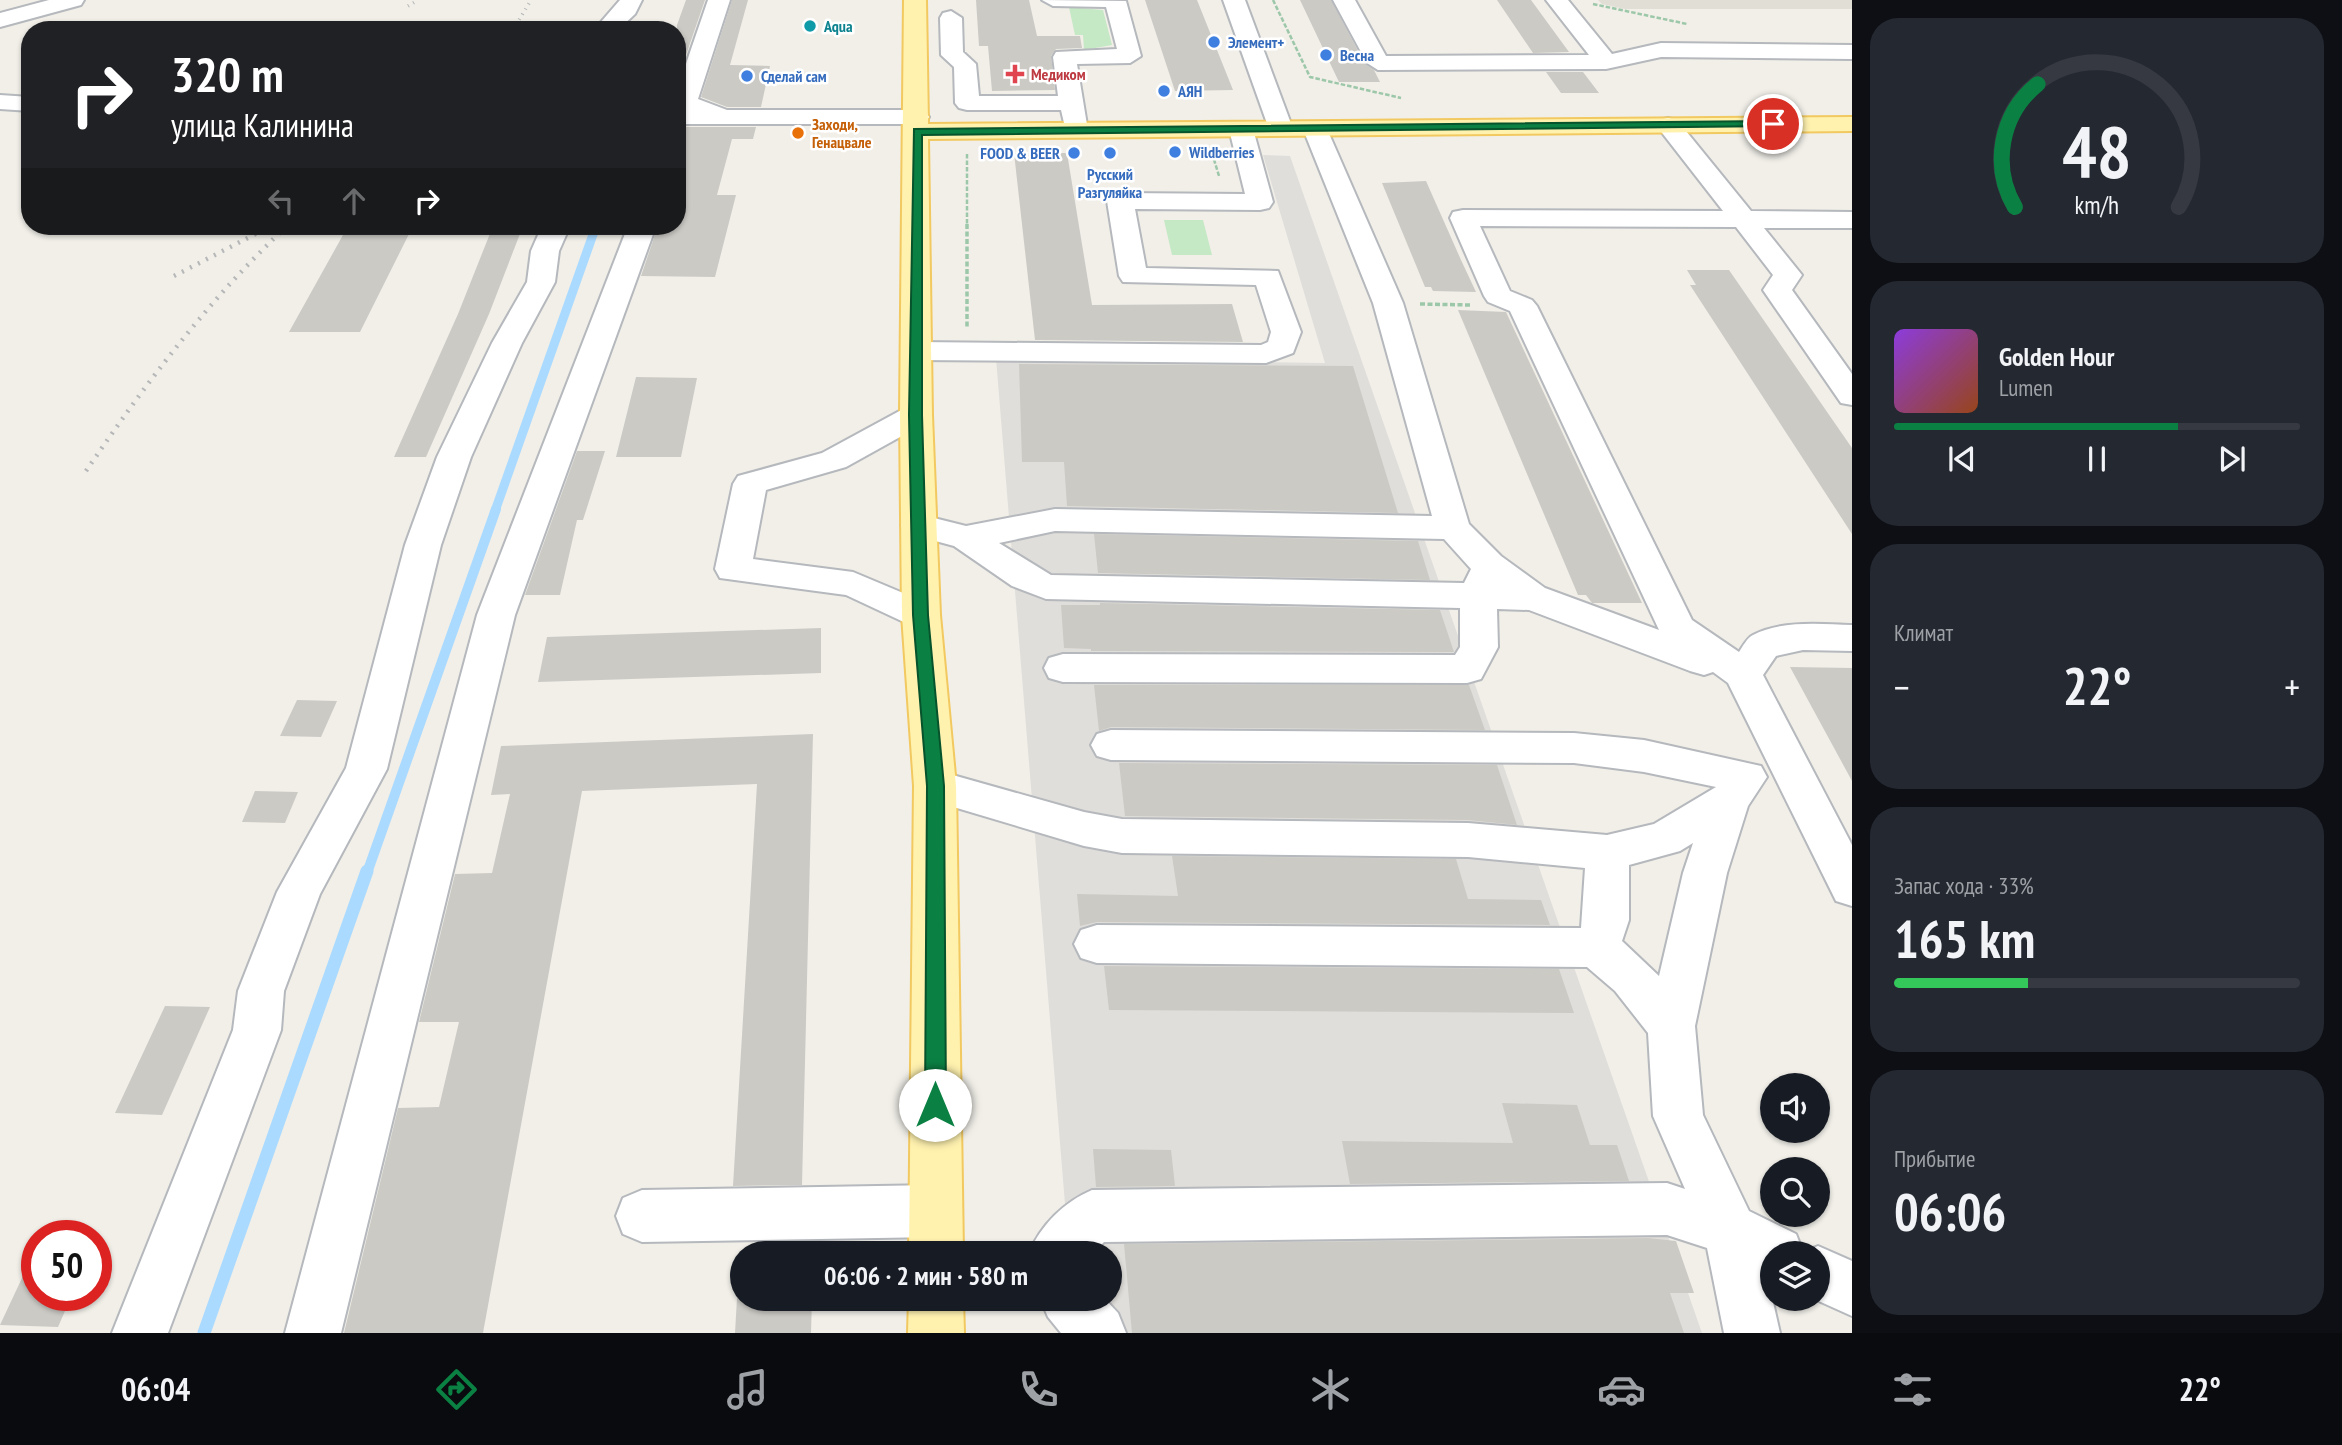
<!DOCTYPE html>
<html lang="ru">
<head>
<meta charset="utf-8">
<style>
	:root { --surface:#171b24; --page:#242831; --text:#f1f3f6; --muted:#9ea1a6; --line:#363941; --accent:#0b8043 }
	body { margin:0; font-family:"PT Sans Narrow",sans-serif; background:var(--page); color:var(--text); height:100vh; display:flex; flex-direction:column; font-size:26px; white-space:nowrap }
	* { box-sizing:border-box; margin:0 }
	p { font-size:23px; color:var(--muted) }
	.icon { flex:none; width:38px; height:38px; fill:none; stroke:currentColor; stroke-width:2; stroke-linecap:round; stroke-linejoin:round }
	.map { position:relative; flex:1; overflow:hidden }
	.details { display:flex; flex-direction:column; gap:18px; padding:18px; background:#0d0f14; width:490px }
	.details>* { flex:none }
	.top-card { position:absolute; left:21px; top:21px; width:665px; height:214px; border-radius:28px; box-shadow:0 2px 5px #0004; background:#202124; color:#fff; overflow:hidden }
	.buttons { position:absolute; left:1760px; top:1073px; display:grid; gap:14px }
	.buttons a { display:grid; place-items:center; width:70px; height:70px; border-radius:50%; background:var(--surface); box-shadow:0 2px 5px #0004; font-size:35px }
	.speed { position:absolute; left:21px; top:1220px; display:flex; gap:14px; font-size:35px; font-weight:700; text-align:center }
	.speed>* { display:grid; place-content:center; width:91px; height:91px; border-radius:50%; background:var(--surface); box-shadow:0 2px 5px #0004; line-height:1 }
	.speed .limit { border:10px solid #d22; background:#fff; color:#111 }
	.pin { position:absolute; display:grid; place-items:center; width:60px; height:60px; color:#fff; margin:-30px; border:4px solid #fff; border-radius:50%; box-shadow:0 2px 7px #0007 }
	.me { position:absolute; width:77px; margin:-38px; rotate:0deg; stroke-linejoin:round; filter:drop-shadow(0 0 5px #0008) }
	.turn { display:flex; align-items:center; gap:24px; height:147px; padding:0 35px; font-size:32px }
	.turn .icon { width:91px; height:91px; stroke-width:2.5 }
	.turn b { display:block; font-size:49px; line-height:60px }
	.lanes { display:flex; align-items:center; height:66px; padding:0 35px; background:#0003; justify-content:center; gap:35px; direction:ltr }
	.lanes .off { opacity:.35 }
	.big { font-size:52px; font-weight:800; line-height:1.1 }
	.details .widget { flex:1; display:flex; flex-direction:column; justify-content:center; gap:10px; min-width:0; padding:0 24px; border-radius:28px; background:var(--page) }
	.details .dial { align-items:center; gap:0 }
	.dial svg { height:182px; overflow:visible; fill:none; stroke:var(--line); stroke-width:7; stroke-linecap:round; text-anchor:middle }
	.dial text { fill:var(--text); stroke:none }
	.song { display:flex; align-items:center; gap:21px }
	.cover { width:84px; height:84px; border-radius:10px; background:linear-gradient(135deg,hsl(270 70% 55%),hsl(20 70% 35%)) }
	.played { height:7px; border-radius:4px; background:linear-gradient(90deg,var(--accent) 70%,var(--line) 70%) }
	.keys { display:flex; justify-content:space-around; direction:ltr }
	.heat { display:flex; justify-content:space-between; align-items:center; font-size:38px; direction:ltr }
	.charge { height:10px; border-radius:5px; background:linear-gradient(90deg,#34c759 33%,var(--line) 0) }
	.trip { position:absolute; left:730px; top:1241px; width:392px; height:70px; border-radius:35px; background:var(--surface); box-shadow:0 2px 5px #0004; font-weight:800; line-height:70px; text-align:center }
	.menu { display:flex; height:112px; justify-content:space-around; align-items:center; background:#090b0e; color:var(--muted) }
	.menu .icon { width:49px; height:49px }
	.menu .active { color:var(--accent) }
	.menu b { font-size:32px; color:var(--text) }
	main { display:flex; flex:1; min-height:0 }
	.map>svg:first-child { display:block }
	.industrial { fill:#e0deda }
	.education { fill:#e1ded6 }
	.green { fill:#c5e8c5 }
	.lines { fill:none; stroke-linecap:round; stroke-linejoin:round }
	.stream-far2 { stroke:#aadaff; stroke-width:9 }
	.stream-far1 { stroke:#aadaff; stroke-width:10 }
	.stream { stroke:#aadaff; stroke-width:13 }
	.building { fill:#cccac5 }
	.minor-casing { stroke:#b5b8bc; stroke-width:4 }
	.major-casing { stroke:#f2c960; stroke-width:4 }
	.path-far1 { stroke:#9cc7a9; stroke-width:2.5; stroke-dasharray:4.5 2; stroke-linecap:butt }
	.path { stroke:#9cc7a9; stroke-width:3.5; stroke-dasharray:5 2.5; stroke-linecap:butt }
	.minor { fill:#fff; fill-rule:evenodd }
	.major { fill:#fff2af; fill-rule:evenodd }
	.rail-far1 { stroke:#b6b7b8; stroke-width:3.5; stroke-dasharray:1 5; stroke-linecap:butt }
	.rail { stroke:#b6b7b8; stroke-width:4.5; stroke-dasharray:2 7; stroke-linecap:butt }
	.route { fill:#0b8043; stroke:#07532c; stroke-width:2 }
	.culture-dot { fill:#0f9aa8; stroke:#fff; stroke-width:2.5 }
	.shop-dot { fill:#3f7fe0; stroke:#fff; stroke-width:2.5 }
	.health-dot { fill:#e0444e; stroke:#fff; stroke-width:2.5 }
	.food-dot { fill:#e8710a; stroke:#fff; stroke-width:2.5 }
	.labels { text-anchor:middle; stroke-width:5; stroke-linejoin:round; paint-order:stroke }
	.far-culture-label { font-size:16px; font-weight:bold; fill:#0d838f; stroke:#fff; text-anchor:start }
	.far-shop-label { font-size:16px; font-weight:bold; fill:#366cbe; stroke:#fff; text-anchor:start }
	.far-health-label { font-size:16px; font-weight:bold; fill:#be3a42; stroke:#fff; text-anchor:start }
	.far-food-label { font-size:16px; font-weight:bold; fill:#c56008; stroke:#fff; text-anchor:start }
</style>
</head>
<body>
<main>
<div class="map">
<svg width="1852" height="1333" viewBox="0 0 1852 1333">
	<rect width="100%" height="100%" fill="#f1efe8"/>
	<!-- industrial -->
	<path class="industrial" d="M1263,155l27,1 412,1177h-627l-2,-34 37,-1v-45h-41l-73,-895 329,5z"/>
	<!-- education -->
	<path class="education" d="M1598,0h254v9h-227l-23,-5z"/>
	<!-- green -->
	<path class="green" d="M1069,7l34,3 9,35 -28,5 -1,-15h-8z
		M1164,220h39l9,35h-40z"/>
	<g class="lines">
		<!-- stream-far2 -->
		<path class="stream-far2" d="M495,511l101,-285"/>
		<!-- stream-far1 -->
		<path class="stream-far1" d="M367,873l129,-364"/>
		<!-- stream -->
		<path class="stream" d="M204,1333l163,-462"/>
	</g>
	<!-- building -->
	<path class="building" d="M686,0h19l-28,81v-56z
		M732,0h16l-18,65 40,1 -9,41h-34l-26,-10z
		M976,0h53l8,36h43l2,12 -26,1 -5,7 4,34 -63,1 -4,-45h-9z
		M1145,0h52l36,90 -58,1z
		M1300,0h31l34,64 9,6 6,12h-41z
		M1497,0h34l38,52 -36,1z
		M1546,72h37l16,21h-38z
		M677,127h79l-3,12h-21l-15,56h19l-21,82 -74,-1 17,-50h19z
		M1014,153h53l25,152 140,-1 11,38 -208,-2z
		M1426,181l35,79 15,32 -43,-1 -2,-4h-6l-43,-104z
		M348,226h65l-53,106h-71z
		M493,226h30l-34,88 -63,143h-32l64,-143z
		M1687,270h42l123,178v86l-162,-249h6z
		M1458,310l48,2 136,291h-50l-6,-8h-8z
		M1019,364l334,2 45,147 -331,-7 -3,-44h-42z
		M636,377l61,1 -16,79h-65z
		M577,451h28l-22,69h-6l-17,75h-35z
		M1094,534l324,7 12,39 -332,-7z
		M1100,603l340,7 14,42 -363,-1v-2l-27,-1 -3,-43h39z
		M821,628v45l-283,9 9,-45z
		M1790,667l62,1v113z
		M1094,685h375l16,45 -374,-3 -12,4z
		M297,700l40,1 -16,36 -41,-1z
		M813,734l-11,451 -69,1 24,-402 -175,7 -99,542h-139l54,-225 41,-1 20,-85h-40l36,-148 37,-1 18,-79 -19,1 10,-49z
		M1119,763l378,2 20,60 -49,-5 -343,-4z
		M255,791l43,1 -13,31 -43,-1z
		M1172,856l284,3 12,40 73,1 9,25 -453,-3 -17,4 -3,-32 101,2z
		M1104,966l455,3 15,44 -465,-3z
		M165,1006l45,1 -48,108 -47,-2z
		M1502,1103l75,2 13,40h27l12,36 -279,3 -8,-43 171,2z
		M1093,1149l78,1 4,36 -79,1z
		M1648,1238l28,3 18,52h-24l14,40h-552l-8,-89z
		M37,1246v49h35l-14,32 -58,-2z
		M737,1298h75l-1,35h-76z"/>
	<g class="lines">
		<defs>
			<path id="minor" d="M49,0h35l-3,5 -81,22v-14z
				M620,0h22l-7,14 -17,16h-24z
				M708,0h22l-32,99 29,11h190l9,2 3,5 -3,5 -9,2h-240v-14h6l-6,-3v-17z
				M1042,0l84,1 15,55 -11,7 -53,1 11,67 -3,5h-18l-6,-26h-94l-8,-2 -4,-5 -1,-36 -13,-12 -1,-37 3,-5 8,-2 11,7 1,34 13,12 3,32h79l-5,-39 3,-5 61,-3 -11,-42 -53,-1z
				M1223,0h22l48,129 -3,5h-18l-3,-5z
				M1333,0h22l31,56 203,-1 -43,-55h22l44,54 49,-11 191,2v14l-191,-2 -55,12 -228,1 -11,-7z
				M0,95l30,2v14l-30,-2z
				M1668,118l9,2 74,91 101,1v16h-88l38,47 -10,15 60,84v31l-11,-2 -78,-113 10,-15 -37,-48 -256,-1 30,65 22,9 5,6 155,314 47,32c4,-6 8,-14 14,-17 28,-15 68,-11 99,-10v26l-49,-1 -27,6 -13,19 89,170v61l-16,-5 -108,-218 -15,-11 -9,3 -14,-4 -161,-61 -32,-1 1,38 -17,32 -14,4 -404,-1 -14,-4 -5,-10 5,-10 14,-4 392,1 5,-8v-39l-414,-9 -34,-13 -58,-40 -48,-13 -5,-8 5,-8 12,-3 48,12 89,-17 377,7 -59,-213 -70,-174 3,-5h18l3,5 76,174 66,221 32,32 44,32 114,42 -149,-319 -22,-9 -4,-6 -34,-78 3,-6 10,-2 260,1 -67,-86 3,-5zM1055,531l389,8 27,30 -7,14 -413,-8 -52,-32z
				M1241,122l9,2 3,5 20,73 -4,6 -9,2 -125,-1 11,59 132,3 23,61 -8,21 -27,10 -350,-3 -11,-3 -4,-6 4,-6 11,-3 345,3 7,-3 3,-10 -15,-47 -133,-3 -4,-6 -12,-75 4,-6 9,-2 125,1 -16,-65 3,-5z
				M542,226h28l-11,25 -4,31 -33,61 -51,114 -30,88 -54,224 -67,125 -36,97 -3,39 -113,303h-56l121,-303 5,-39 39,-99 69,-124 59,-223 32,-88 55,-114 35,-61 4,-31z
				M628,226h28l-141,389 -174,718h-56l192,-718z
				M916,405l11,3 5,7 -5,7 -81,45 -80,23 -13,69 100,13 81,34 6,9 -6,9 -13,4 -13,-4 -62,-29 -126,-17 -5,-9 18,-85 5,-8 84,-23 83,-45z
				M1111,730l463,3 70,7 117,26 6,11 -19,29 -21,67 -32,153 8,89 46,96 47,23 7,18 15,-6 34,15v55l-40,-18h6v-45h-45v25l-6,-2 13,57h-56l-17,-85 -40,-13 -563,7 -11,11h-64c12,-28 35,-51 63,-63l575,-7 18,6 -32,-73 -5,-83 -33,-42 -28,-24 -490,-4 -16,-5 -7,-14 7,-14 16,-5 484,3 4,-60 -117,-11 -346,-4 -38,-7 -164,-49 -6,-11 6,-11 15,-5 149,42 38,7 346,4 139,12 47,-11 62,-37 -72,-15 -70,-9 -463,-3 -14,-4 -6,-11 6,-11zM1693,843l-10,30 -24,103 -37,-35 7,-21v-55l51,-14z
				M935,1185l19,8 7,18 -7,18 -19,8 -293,5 -19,-8 -7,-18 7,-18 19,-8z
				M1040,1298h64l14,15 8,20h-65l-13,-16z"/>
			<path id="major" d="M904,0h22l2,124 924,-7v14l-924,8 4,276 8,200 16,171 7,467h-54l5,-467 -12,-171 -2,-200z
				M909,1298h54l1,35h-56z"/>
		</defs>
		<!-- minor casing -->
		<use href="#minor" class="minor-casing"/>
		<!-- major casing -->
		<use href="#major" class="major-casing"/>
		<!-- path-far1 -->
		<path class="path-far1" d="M1273,0l37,77 91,21
			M1593,4l94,20
			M1212,153l7,23
			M967,154v71"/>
		<!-- path -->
		<path class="path" d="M967,224v103
			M1420,304l51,1"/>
		<!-- minor -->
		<use href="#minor" class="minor"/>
		<!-- major -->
		<use href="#major" class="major"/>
		<!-- rail-far1 -->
		<path class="rail-far1" d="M408,6l10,-6
			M513,30l18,-30"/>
		<!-- rail -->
		<path class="rail" d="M174,276l97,-50
			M86,471c60,-88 123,-172 201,-245"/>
	</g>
	<!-- route -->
	<path class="route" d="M1773,121l4,5 -855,9v280l6,200 16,171 2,319 -3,7 -8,2 -7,-2 -3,-7 2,-319 -14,-171 -4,-200 5,-286z"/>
	<!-- markers -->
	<circle class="culture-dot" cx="810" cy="26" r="7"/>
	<g class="shop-dot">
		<circle cx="1214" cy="42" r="7"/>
		<circle cx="1326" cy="55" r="7"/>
		<circle cx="747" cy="76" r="7"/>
		<circle cx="1164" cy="91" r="7"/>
		<circle cx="1175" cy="152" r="7"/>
		<circle cx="1074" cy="153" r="7"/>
		<circle cx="1110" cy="153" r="7"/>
	</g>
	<path class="health-dot" d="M1011.5 63.5h7v7h7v7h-7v7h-7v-7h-7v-7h7z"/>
	<circle class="food-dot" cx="798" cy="133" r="7"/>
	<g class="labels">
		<!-- far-culture labels -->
		<g class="far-culture-label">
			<text x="824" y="32">Aqua</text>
		</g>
		<!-- far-shop labels -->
		<g class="far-shop-label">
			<text x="1228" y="48">Элемент+</text>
			<text x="1340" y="61">Весна</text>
			<text x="761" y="82">Сделай сам</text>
			<text x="1178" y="97">АЯН</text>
			<text x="1189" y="158">Wildberries</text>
			<text x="1060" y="159" text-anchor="end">FOOD &amp; BEER</text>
			<text x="1110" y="180" text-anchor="middle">Русский<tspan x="1110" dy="18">Разгуляйка</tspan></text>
		</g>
		<!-- far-health labels -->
		<g class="far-health-label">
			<text x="1031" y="80">Медиком</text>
		</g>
		<!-- far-food labels -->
		<g class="far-food-label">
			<text x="812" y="130">Заходи,<tspan x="812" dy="18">Генацвале</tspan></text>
		</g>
	</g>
</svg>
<div class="buttons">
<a><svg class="icon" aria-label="sound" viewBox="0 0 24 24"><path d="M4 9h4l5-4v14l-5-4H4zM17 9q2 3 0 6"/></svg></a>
<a><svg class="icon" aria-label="search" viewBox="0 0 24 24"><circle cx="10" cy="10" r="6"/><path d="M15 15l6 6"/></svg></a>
<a><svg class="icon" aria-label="layers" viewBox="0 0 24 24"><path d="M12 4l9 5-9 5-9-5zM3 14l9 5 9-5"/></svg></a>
</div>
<div class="speed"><div class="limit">50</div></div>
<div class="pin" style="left:1773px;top:124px;background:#d93025"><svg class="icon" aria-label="arrive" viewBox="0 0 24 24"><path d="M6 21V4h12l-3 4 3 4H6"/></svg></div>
<svg class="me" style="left:935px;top:1105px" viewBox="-20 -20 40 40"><circle r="19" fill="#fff"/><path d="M0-13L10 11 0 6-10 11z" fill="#0b8043"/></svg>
<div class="trip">06:06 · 2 мин · 580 m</div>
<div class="top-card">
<div class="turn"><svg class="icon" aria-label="right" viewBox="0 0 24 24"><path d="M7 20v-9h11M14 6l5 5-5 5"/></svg><div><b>320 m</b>улица Калинина</div></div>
<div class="lanes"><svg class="icon off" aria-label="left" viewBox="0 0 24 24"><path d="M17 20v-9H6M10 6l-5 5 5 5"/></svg><svg class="icon off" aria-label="ahead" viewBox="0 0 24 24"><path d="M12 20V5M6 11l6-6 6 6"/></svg><svg class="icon" aria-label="right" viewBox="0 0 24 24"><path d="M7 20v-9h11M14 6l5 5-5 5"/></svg></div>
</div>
</div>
<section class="details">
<div class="widget dial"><svg viewBox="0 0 100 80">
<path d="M14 69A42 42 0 1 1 86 69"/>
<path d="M14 69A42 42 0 0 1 24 15" stroke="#0b8043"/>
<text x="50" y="56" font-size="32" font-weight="700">48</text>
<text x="50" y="72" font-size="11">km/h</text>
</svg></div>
<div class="widget">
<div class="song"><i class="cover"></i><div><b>Golden Hour</b><p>Lumen</p></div></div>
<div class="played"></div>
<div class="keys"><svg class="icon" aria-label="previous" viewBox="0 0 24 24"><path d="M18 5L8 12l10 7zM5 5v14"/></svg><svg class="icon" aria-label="pause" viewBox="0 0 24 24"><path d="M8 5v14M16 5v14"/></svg><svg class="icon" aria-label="next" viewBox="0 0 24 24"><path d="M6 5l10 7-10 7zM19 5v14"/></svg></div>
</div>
<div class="widget"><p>Климат</p>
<div class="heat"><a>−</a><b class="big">22°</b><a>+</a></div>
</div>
<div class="widget"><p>Запас хода · 33%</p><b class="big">165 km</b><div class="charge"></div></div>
<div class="widget"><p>Прибытие</p><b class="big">06:06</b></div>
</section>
</main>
<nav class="menu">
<b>06:04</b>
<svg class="icon active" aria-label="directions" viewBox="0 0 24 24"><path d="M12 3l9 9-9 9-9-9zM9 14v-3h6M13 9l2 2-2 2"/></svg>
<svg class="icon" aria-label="music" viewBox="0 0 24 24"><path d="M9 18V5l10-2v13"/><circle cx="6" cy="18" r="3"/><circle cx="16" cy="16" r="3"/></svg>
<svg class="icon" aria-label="phone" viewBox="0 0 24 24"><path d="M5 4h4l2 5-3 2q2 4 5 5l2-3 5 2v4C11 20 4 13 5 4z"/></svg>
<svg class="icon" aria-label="climate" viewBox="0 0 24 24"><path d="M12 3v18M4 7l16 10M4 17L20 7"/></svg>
<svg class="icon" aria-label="car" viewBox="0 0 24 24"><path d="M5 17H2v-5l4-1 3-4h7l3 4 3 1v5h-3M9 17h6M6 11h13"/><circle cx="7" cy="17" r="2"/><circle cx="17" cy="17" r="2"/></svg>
<svg class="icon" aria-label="filters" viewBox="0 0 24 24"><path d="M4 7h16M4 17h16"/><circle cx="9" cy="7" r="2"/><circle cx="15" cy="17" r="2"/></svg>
<b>22°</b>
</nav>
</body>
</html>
